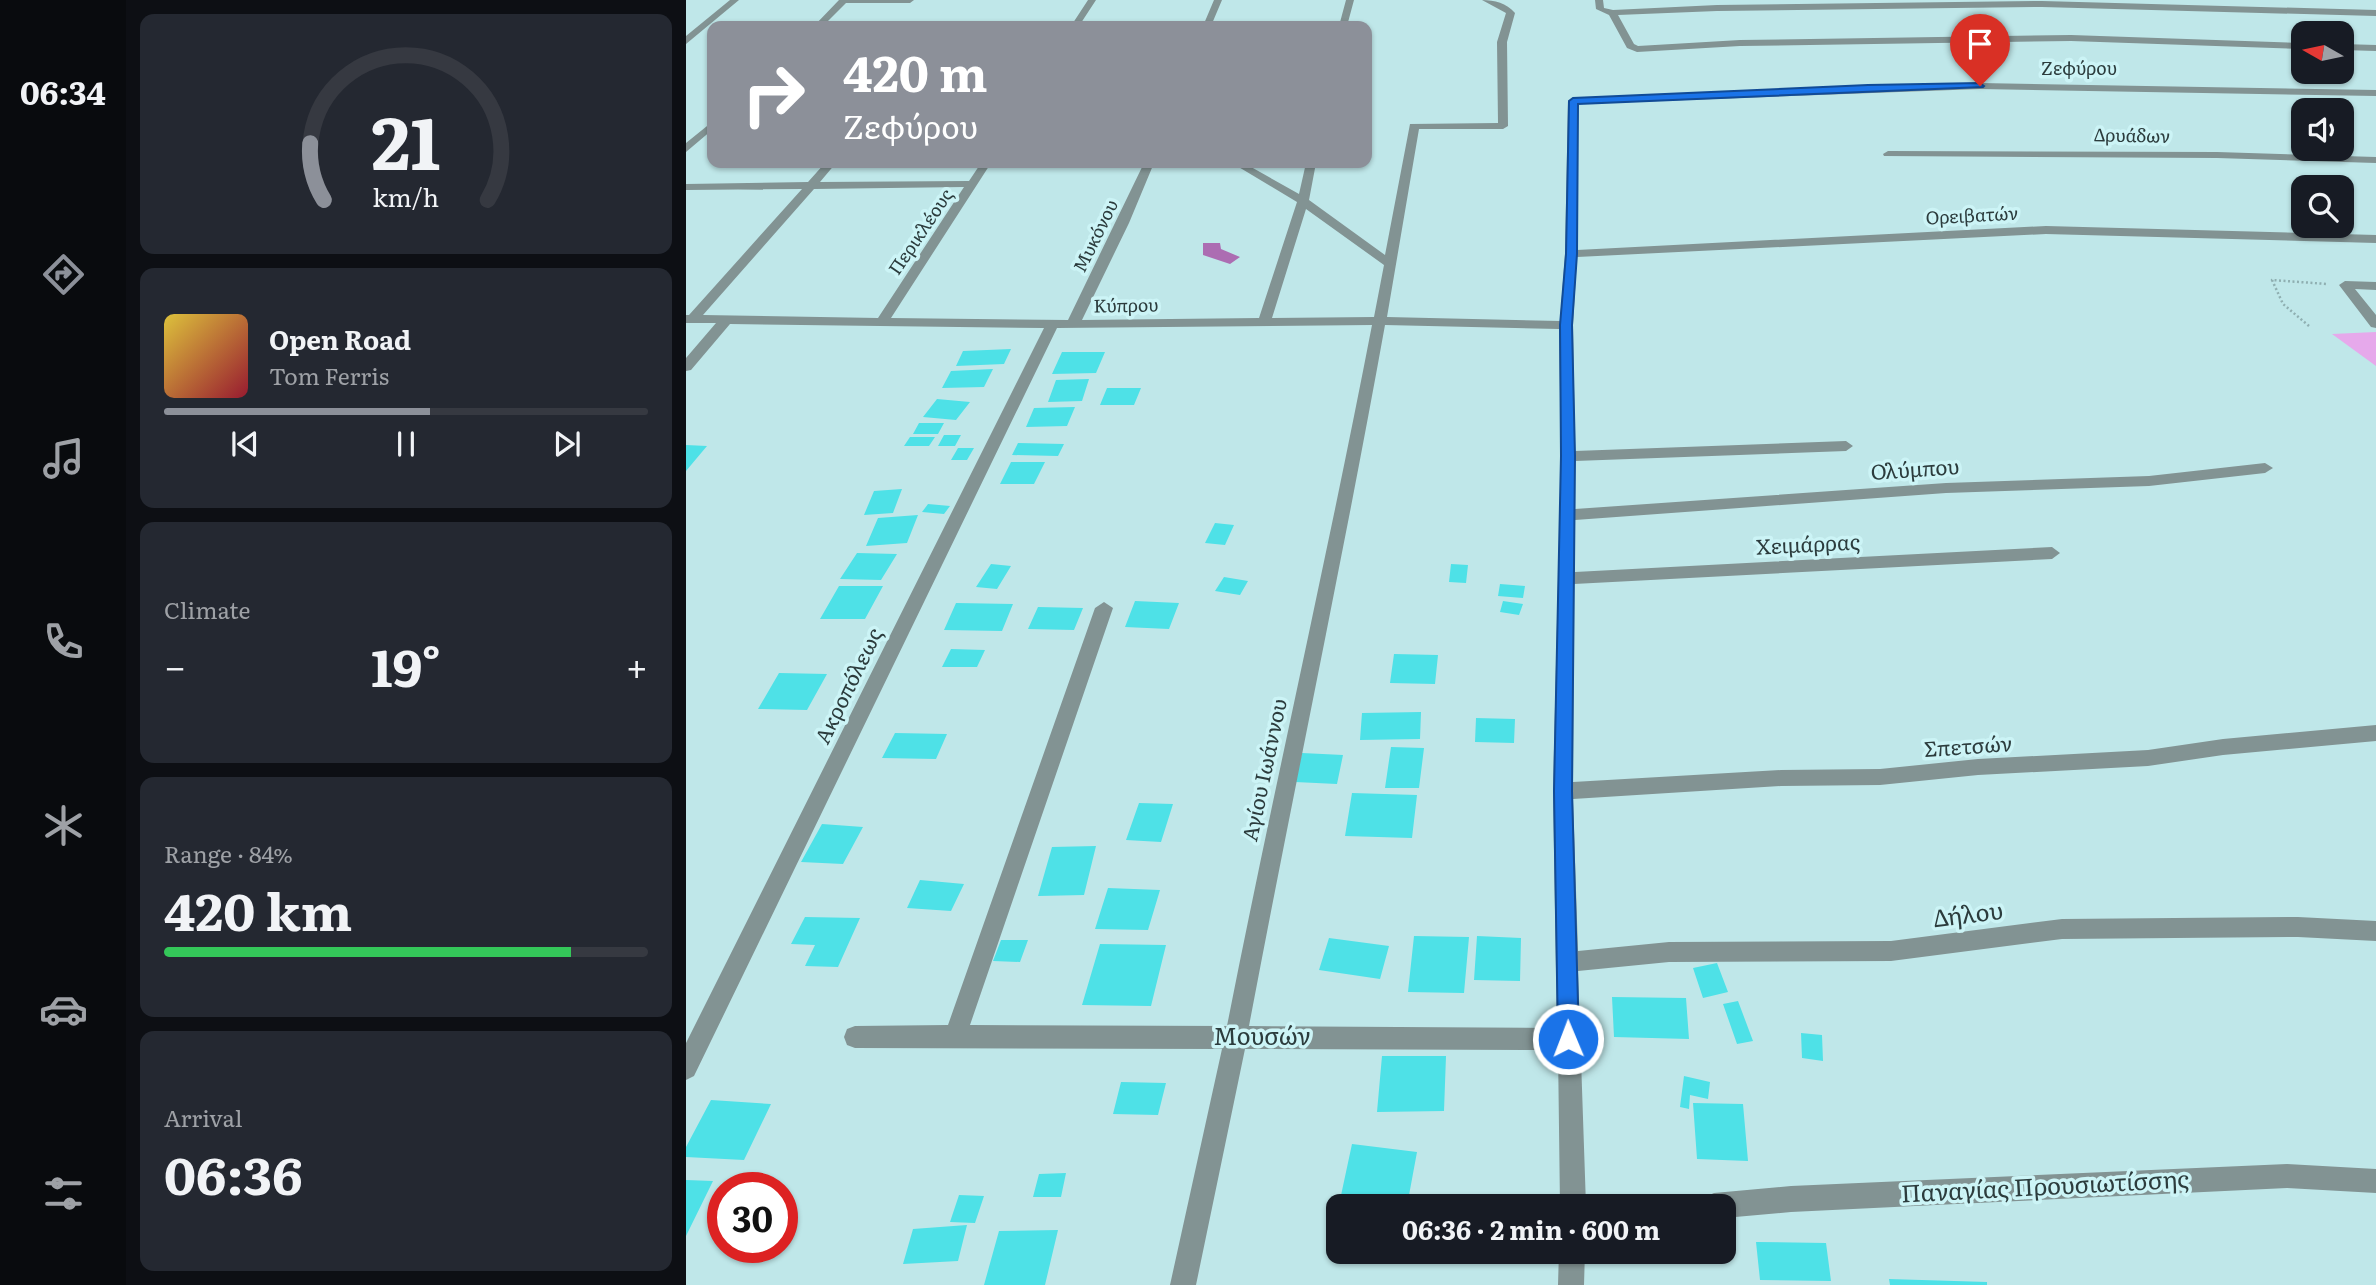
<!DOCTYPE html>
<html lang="en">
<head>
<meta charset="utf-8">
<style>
	:root { --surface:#171b24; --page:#242831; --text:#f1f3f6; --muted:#9ea1a6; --line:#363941; --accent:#8c9099 }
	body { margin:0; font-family:Literata,serif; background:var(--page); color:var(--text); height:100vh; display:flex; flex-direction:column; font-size:26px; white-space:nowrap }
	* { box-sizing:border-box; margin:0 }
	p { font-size:23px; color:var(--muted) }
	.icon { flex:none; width:38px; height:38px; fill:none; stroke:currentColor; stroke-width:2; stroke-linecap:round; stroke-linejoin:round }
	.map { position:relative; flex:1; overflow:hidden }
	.side { display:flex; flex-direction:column; gap:14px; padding:14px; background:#0d0f14; width:560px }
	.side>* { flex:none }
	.guide { position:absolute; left:21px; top:21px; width:665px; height:147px; border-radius:14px; box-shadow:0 2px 5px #0004; background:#8c9099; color:#fff; overflow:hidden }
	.needle { width:46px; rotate:279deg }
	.fabs { position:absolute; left:1605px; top:21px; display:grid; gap:14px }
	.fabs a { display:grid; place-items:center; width:63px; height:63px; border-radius:14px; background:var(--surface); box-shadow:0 2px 5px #0004; font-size:35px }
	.speed { position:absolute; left:21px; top:1172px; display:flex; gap:14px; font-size:35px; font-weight:700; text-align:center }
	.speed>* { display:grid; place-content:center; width:91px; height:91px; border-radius:50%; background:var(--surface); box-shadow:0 2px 5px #0004; line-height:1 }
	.speed .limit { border:10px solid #d22; background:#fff; color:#111 }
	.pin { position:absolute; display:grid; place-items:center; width:60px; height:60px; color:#fff; margin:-72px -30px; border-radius:50% 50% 50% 0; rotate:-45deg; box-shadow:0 0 7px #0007 }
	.pin .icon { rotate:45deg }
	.me { position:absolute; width:77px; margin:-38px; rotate:359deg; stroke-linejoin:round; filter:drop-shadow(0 0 5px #0008) }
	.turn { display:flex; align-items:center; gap:24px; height:147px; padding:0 21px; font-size:32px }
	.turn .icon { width:91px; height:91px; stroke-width:2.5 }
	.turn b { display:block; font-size:49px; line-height:60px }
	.big { font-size:52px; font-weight:700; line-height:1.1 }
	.side .tile { flex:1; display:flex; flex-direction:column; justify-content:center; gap:10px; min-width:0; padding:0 24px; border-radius:14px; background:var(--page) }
	.side .dial { align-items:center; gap:0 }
	.dial svg { height:182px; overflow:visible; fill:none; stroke:var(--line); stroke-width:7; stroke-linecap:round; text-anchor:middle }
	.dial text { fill:var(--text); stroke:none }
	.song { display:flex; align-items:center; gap:21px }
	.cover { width:84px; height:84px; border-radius:10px; background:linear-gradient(135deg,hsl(50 70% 55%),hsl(350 70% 35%)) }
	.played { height:7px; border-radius:4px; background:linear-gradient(90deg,var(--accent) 55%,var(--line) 55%) }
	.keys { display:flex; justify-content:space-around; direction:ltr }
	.heat { display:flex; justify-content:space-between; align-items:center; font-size:38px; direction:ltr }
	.charge { height:10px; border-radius:5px; background:linear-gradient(90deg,#34c759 84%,var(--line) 0) }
	.trip { position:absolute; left:640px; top:1194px; width:410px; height:70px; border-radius:14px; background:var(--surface); box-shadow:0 2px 5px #0004; font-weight:700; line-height:70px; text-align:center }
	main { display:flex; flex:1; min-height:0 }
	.menu { display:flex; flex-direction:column; width:126px; justify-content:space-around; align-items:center; background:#090b0e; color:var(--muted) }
	.menu .icon { width:49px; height:49px }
	.menu .on { color:var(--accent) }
	.menu b { font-size:32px; color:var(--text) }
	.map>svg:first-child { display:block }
	.green { fill:#e6a9eb }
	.water { fill:#ac6db2 }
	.building { fill:#4ee1e7 }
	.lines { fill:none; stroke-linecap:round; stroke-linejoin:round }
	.path { stroke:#8fafb1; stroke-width:2.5; stroke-dasharray:2 2.5; stroke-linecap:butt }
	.minor { fill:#829393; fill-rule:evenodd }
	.route { fill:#1a73e8; stroke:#114b97; stroke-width:2 }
	.labels { text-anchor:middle; stroke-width:7; stroke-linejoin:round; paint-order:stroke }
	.far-street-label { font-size:18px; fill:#2c3c3d; stroke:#ccf4f6 }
	.street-label { font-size:21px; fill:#2c3c3d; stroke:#ccf4f6 }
	.near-street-label { font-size:24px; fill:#2c3c3d; stroke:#ccf4f6 }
</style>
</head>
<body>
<main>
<nav class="menu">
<b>06:34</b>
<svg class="icon on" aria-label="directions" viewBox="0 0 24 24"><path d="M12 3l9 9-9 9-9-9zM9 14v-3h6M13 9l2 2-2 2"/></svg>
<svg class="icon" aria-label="music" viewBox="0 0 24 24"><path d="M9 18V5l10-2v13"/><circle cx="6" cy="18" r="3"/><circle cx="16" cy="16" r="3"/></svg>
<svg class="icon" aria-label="phone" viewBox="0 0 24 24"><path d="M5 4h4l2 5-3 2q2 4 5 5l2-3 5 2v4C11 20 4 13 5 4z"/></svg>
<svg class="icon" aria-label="climate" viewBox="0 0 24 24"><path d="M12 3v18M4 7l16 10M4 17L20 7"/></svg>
<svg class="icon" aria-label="car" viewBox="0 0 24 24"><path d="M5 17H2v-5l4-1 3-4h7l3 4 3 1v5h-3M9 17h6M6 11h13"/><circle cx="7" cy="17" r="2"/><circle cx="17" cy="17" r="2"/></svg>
<svg class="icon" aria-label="filters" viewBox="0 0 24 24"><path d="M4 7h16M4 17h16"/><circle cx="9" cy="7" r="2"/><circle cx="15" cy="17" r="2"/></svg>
</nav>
<section class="side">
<div class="tile dial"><svg viewBox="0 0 100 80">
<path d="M14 69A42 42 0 1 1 86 69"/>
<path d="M14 69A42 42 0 0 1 8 44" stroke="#8c9099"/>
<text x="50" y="56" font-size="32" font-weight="700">21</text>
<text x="50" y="72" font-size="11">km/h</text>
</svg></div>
<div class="tile">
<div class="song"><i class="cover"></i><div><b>Open Road</b><p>Tom Ferris</p></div></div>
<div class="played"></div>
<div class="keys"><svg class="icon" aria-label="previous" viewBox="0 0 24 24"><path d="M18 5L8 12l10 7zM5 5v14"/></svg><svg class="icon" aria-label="pause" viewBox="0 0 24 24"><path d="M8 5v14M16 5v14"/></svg><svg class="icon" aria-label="next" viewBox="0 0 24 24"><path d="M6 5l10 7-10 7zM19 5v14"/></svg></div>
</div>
<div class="tile"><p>Climate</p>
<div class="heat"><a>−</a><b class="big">19°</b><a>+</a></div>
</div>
<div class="tile"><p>Range · 84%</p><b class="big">420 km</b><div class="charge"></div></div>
<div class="tile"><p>Arrival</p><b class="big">06:36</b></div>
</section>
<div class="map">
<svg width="1690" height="1285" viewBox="0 0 1690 1285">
	<rect width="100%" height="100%" fill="#bfe7e9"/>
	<!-- green -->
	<path class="green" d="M1690,332v34l-44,-32z"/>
	<!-- water -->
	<path class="water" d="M517,243h17l1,6 19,8 -10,7 -27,-9z"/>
	<!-- building -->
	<path class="building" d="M325,349l-7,15 -48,2 7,-15z
		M376,352h43l-9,21 -44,1z
		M307,369l-9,18 -42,1 9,-17z
		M403,379l-7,22 -34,1 8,-22z
		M421,388h34l-7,17h-34z
		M251,399l33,3 -14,18 -33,-3z
		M389,407l-8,19 -41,1 8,-19z
		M233,423h25l-6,11h-25z
		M258,435h17l-6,11h-17z
		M224,437h25l-6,9h-25z
		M332,443l46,1 -6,12 -46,-1z
		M0,445l21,1 -21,25z
		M272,448h16l-7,12h-16z
		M325,462h34l-11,22h-34z
		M216,489l-9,24 -29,2 10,-24z
		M242,504l22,2 -6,8 -22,-2z
		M232,515l-11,28 -41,3 12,-28z
		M529,523l19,2 -9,20 -20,-2z
		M171,553l40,1 -16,26 -41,-1z
		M305,564l20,2 -14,23 -21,-2z
		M765,564l17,1 -2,18 -17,-1z
		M538,577l24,4 -8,14 -25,-4z
		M814,584l25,2 -2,12 -25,-2z
		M153,586h44l-18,33h-45z
		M449,601l44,2 -10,26 -44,-2z
		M817,601l20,3 -4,11 -19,-3z
		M270,603l57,1 -11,27 -58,-1z
		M352,607l45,1 -9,22 -46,-1z
		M265,649l34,1 -8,17h-35z
		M708,654l44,1 -3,29 -45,-1z
		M93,673l48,1 -20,36 -49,-1z
		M735,712l-1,27 -60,1 2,-27z
		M790,718l39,1 -1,24 -39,-1z
		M209,733l52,1 -11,25 -54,-1z
		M705,747l33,1 -5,40h-34z
		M616,753l41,2 -6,29 -42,-2z
		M666,793l65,2 -5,43 -67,-2z
		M453,803l34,1 -12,38 -35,-2z
		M136,824l41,3 -20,37 -42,-2z
		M410,846l-12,49 -46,1 14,-49z
		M234,880l44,4 -13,27 -44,-3z
		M422,888l52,2 -12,40 -53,-1z
		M119,917l55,1 -22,49 -33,-1 10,-21 -24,-1z
		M728,936l55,1 -5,56 -56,-1z
		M791,936l44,2 -1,43 -46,-1z
		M643,938l60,8 -9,33 -61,-9z
		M315,940h27l-8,22 -27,-1z
		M414,944l66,1 -15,61 -69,-1z
		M1031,963l11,29 -25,6 -10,-30z
		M926,997l74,1 3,41 -75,-2z
		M1052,1001l15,40 -16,3 -14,-40z
		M1115,1033l21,2 1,26 -21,-3z
		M696,1056h64l-2,55 -67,1z
		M998,1076l26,6 -2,17 -18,-4 -1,14 -9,-2z
		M435,1082l45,1 -8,32 -45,-1z
		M25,1100l60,4 -27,56 -58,-3v-10z
		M1007,1103l50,1 5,57 -51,-2z
		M666,1144l65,8 -10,54 -67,-6z
		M380,1173l-5,24h-28l6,-23z
		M0,1180l27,1 -27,55z
		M273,1195l25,1 -9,27 -25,-1z
		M281,1225l-9,36 -55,3 10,-35z
		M372,1230l-13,55h-61l15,-54z
		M1070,1242l70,1 5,38 -71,-1z
		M1203,1279l98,3v3h-97z"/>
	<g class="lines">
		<!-- path -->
		<path class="path" d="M1623,326l-26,-22 -11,-24 55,4"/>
		<!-- minor -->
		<path class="minor" d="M44,0h9l-53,44v-8z
			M153,0h75l-4,3h-64l-23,23h-9z
			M402,0h8l-17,26h-8z
			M528,0h8l-11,26h-8z
			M660,0h8l-7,26h-8z
			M796,0c13,0 24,3 33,13l-8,29 1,84 -5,3h-84l-32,188 173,4 5,-67 3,-153 5,-3 407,-15 396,7v6l-396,-7 -402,15 -1,146 469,-24 330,9v8l-330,-9 -469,23 -4,68 2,126 271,-10 7,5 -7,5 -271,10v48l371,-26 203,-7 116,-13 8,5 -8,5 -116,13 -203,7 -371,27v52l477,-25 8,6 -8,6 -478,25 -1,198 208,-12 99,-1 98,-10 170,-9 75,-11 153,-14v16l-153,14 -75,11 -170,9 -98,10 -99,1 -208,13 5,152 91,-9 222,-1 171,-22 236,-2 78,4v20l-78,-4 -236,2 -171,22 -222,1 -91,9 8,235h-26l-2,-156 -313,-1 -49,236h-26l52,-236 -367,-1 -8,-3 -3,-8 3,-8 8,-3 93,-1 147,-417 9,-6 9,6 -143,417 257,1c46,-234 100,-467 145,-701l-315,3 -363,748 -8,4v-37l358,-715 -314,-4 -39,46 -5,1v-13l30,-35h-30v-8h3l113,-126 -116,1v-6l122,-2 17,-19h11l-16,19 149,-1 12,-18h10l-100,155 177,2 76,-157h10l-25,60 -47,97 177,-2 38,-116 -65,-39h12l55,31 7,-31h10l-7,37 76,55 25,-131 88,-1 -1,-81 9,-29zM278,187l-86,131 -175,-3 111,-126zM620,209l78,56 -10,52 -102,1zM699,325l174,4 2,127 -8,335 4,237 -308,-2c44,-234 94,-467 136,-701z
			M909,0h8l1,8 9,2 104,-5 325,-4 334,9v6l-334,-9 -325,4 -99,4 16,29 4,2 102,-6 331,-5 232,8v6l-232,-8 -331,5 -103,6 -10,-4 -18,-33 -13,-6z
			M1656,44l34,1v6l-34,-1z
			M26,122v8l-26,22v-9z
			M1202,151l329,1 159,5v6l-159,-5 -333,-2 -1,-2z
			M1659,281l31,1v8l-21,-1 21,26v13l-5,-1 -32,-42z
			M1601,1164l89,5v24l-89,-5 -496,24 -67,6v-12h-23l4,-9 9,-4 77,-7z
			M873,1251h26l-1,34h-26z"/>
	</g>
	<!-- route -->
	<path class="route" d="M1294,83l4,3 -1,1 -405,17 -1,150 -5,71 3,131 -3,335 7,248 -3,8 -8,3 -7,-3 -3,-8 -4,-248 7,-335 -1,-131 6,-71 3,-153 4,-3 295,-13z"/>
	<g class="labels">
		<!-- far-street labels -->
		<g class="far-street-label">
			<text x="1393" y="75">Ζεφύρου</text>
			<text transform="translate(1446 136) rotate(1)" y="6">Δρυάδων</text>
			<text transform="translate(1286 216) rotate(-3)" y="6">Ορειβατών</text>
			<text transform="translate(235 232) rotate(-56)" y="6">Περικλέους</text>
			<text transform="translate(410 236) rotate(-64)" y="6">Μυκόνου</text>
			<text transform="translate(440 306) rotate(-1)" y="6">Κύπρου</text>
		</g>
		<!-- street labels -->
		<g class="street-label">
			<text transform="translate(1229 470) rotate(-4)" y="7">Ολύμπου</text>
			<text transform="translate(1122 545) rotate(-3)" y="7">Χειμάρρας</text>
			<text transform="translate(163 686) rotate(-64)" y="7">Ακροπόλεως</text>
			<text transform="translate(1282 747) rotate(-4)" y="7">Σπετσών</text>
			<text transform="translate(579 770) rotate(-78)" y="7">Αγίου Ιωάννου</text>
		</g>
		<!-- near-street labels -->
		<g class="near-street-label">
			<text transform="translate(1282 915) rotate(-7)" y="8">Δήλου</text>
			<text x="576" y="1045">Μουσών</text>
			<text transform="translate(1359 1187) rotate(-3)" y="8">Παναγίας Προυσιωτίσσης</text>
		</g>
	</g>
</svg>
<div class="fabs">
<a><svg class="needle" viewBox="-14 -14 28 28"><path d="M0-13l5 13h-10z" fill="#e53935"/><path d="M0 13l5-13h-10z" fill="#9ea1a6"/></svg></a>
<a><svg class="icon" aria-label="sound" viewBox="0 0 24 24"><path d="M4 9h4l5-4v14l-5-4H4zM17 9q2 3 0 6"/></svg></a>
<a><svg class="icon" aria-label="search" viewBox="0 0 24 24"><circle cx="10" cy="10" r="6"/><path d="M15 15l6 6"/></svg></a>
</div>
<div class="speed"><div class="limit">30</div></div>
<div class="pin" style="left:1294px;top:86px;background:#d93025"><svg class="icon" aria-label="arrive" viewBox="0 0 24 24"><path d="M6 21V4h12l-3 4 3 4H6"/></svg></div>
<svg class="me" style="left:882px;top:1039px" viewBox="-20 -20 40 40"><circle r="17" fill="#1a73e8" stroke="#fff" stroke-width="3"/><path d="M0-11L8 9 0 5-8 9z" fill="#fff"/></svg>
<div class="trip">06:36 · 2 min · 600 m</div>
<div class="guide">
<div class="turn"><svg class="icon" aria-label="right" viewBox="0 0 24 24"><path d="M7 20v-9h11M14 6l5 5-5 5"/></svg><div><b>420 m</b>Ζεφύρου</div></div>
</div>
</div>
</main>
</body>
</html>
